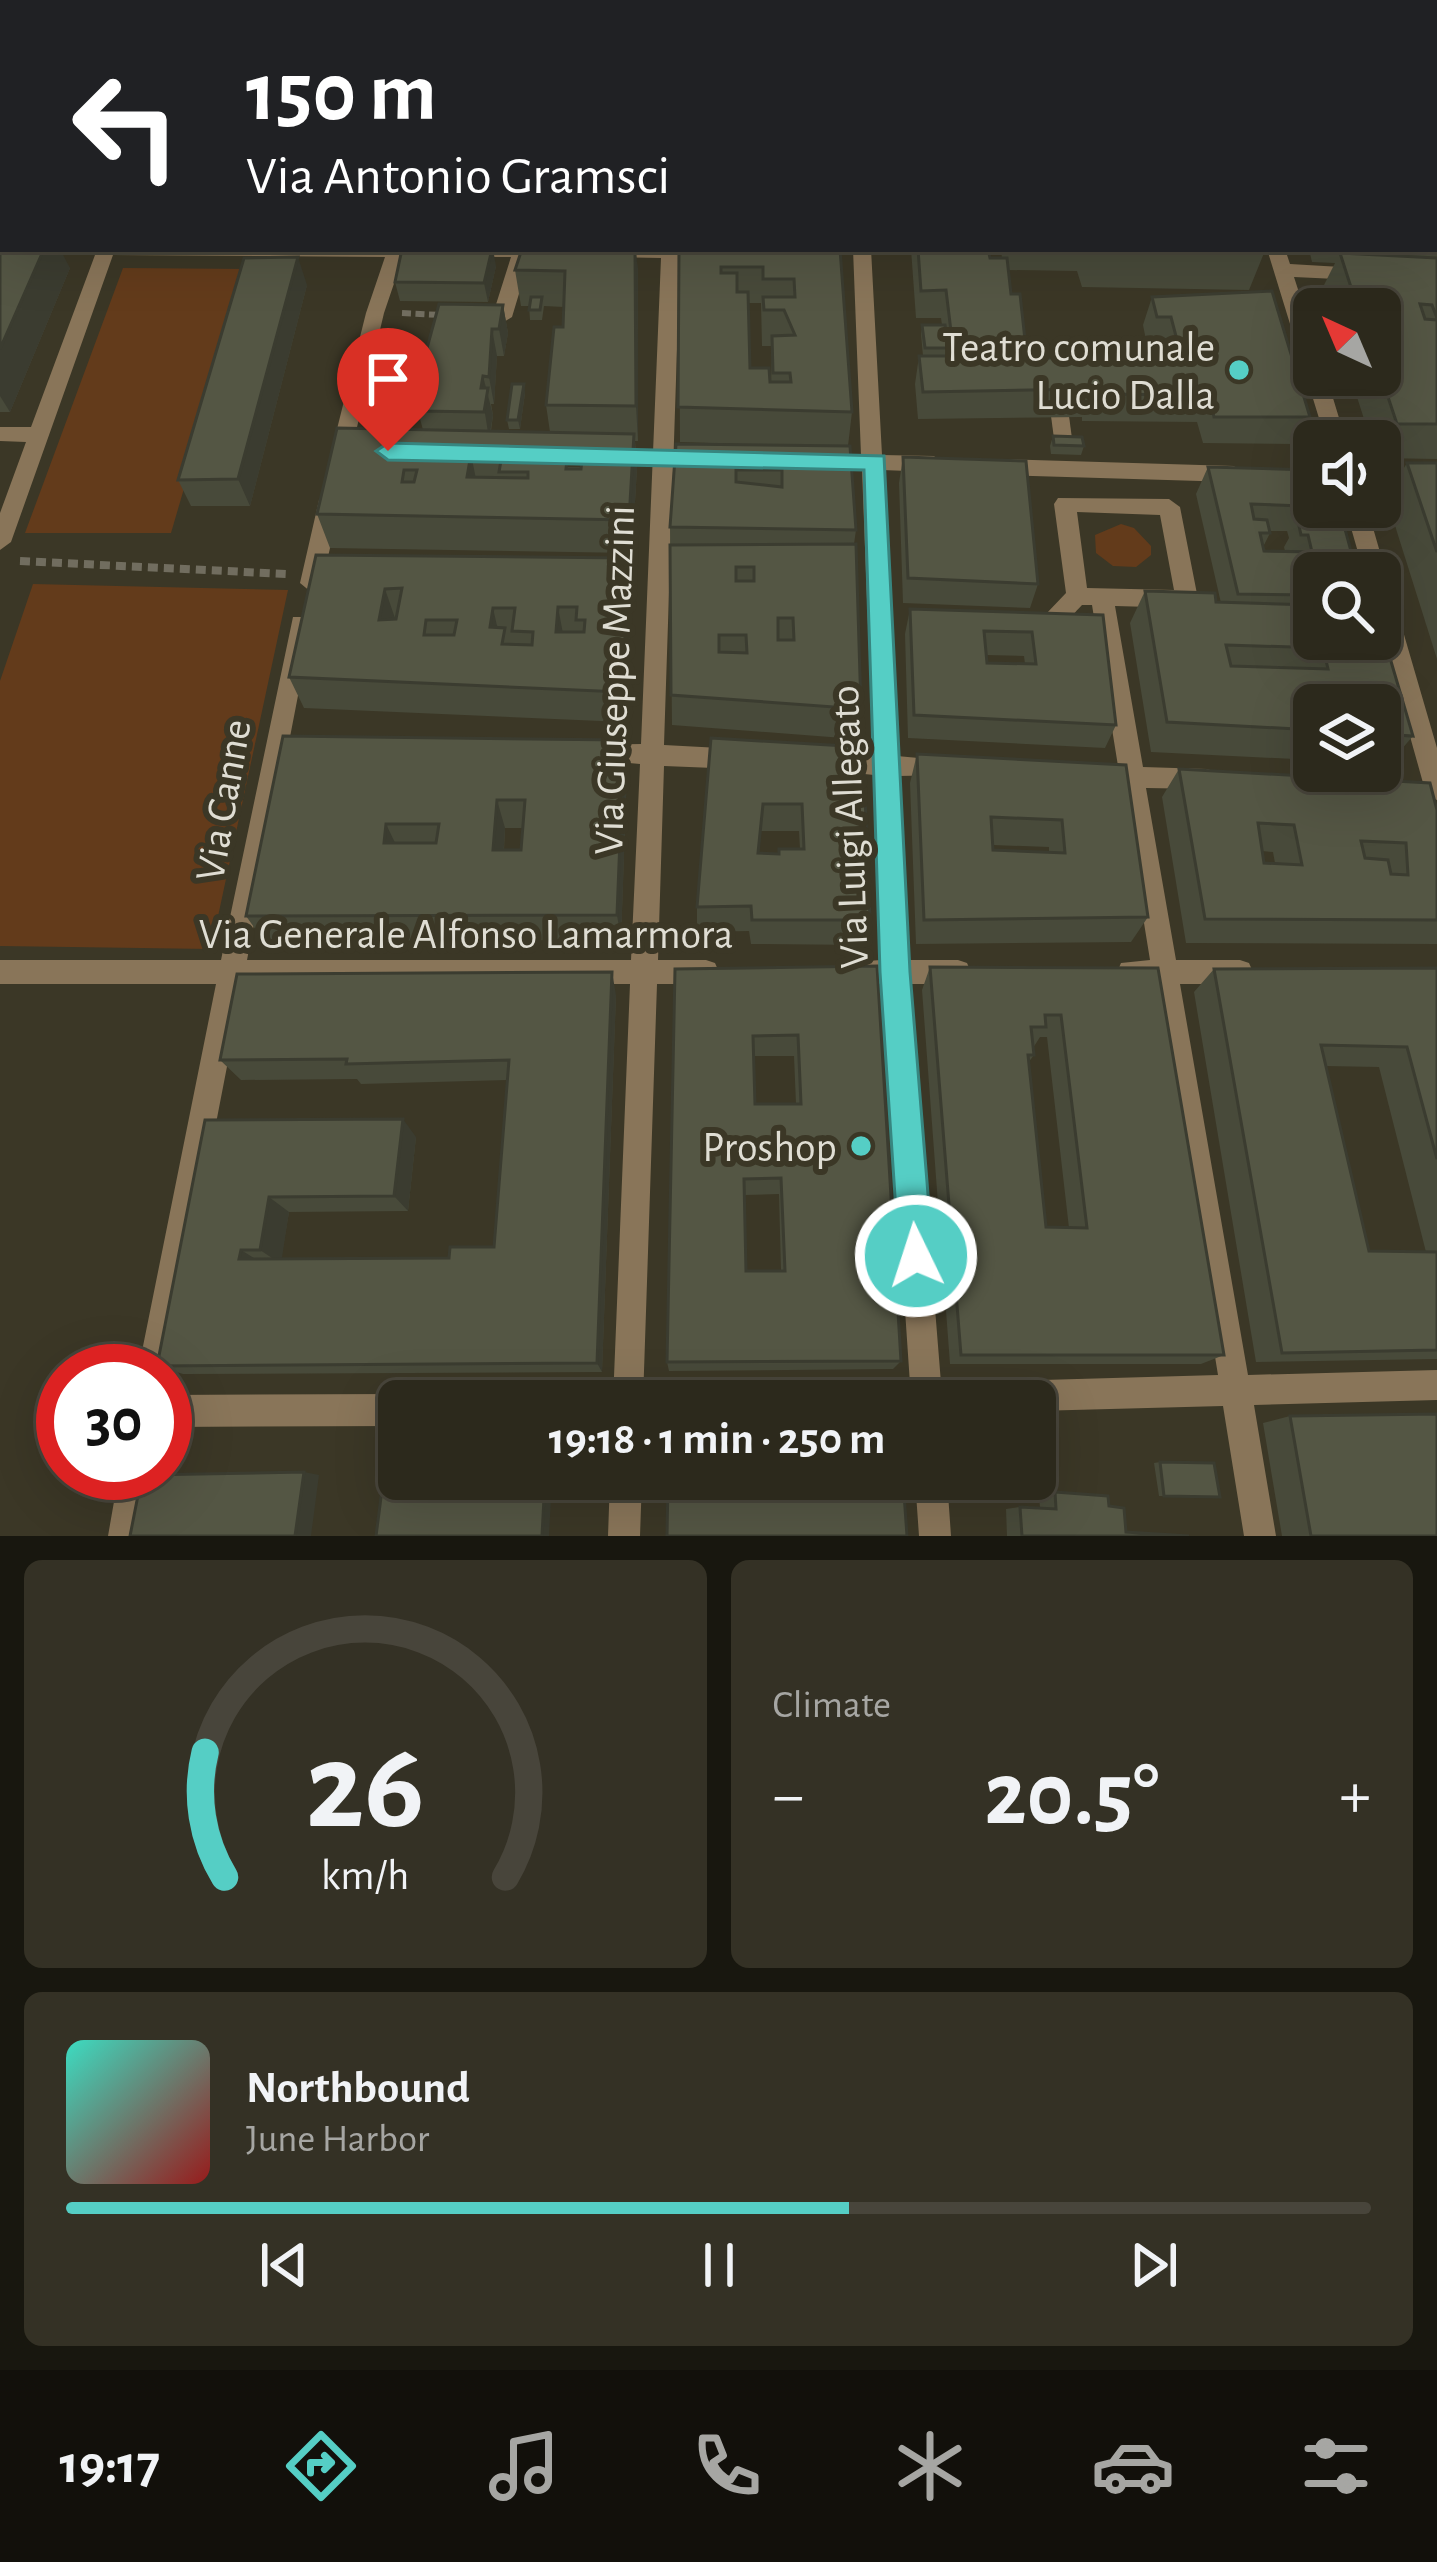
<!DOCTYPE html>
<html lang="en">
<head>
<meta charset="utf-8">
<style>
	:root { --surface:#2c291c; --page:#343125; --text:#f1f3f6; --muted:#a6a6a3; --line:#48453b; --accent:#55cec5 }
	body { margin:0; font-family:"Alegreya Sans",sans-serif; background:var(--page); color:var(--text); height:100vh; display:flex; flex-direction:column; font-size:45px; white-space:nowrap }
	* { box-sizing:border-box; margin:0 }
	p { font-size:39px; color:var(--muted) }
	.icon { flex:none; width:66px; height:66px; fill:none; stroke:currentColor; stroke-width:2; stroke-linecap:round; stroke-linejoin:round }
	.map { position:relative; height:1536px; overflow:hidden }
	.side { display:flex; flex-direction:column; gap:24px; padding:24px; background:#18170f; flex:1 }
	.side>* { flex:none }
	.banner { position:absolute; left:0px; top:0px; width:1437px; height:252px; box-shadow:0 12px 48px #0002,0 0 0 3px var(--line); background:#202124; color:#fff; overflow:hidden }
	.needle { width:78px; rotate:316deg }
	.controls { position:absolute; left:1293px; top:288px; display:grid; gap:24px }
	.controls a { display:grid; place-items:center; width:108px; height:108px; border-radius:18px; background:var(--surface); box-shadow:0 12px 48px #0002,0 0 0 3px var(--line); font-size:60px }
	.speed { position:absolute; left:36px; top:1344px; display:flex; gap:24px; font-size:60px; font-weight:700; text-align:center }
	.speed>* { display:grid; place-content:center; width:156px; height:156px; border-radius:50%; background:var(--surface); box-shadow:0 12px 48px #0002,0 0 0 3px var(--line); line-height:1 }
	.speed .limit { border:18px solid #d22; background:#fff; color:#111 }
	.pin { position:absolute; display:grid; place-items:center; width:102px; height:102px; color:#fff; margin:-123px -51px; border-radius:50% 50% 50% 0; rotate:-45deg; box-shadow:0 0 12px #0007 }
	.pin .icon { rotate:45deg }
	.me { position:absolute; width:132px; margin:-66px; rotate:356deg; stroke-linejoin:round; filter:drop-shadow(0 0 9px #0008) }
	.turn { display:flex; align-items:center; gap:42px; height:252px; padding:0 48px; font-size:54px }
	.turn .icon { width:156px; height:156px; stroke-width:2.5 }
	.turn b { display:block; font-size:84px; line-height:102px }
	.big { font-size:90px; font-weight:600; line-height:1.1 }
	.side .card { flex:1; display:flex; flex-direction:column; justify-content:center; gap:18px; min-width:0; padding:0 42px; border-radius:18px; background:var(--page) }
	.side .dial { align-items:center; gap:0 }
	.dial svg { height:312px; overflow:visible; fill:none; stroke:var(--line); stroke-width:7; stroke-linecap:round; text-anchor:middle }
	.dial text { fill:var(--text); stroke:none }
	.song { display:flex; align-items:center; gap:36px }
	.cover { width:144px; height:144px; border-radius:18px; background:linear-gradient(135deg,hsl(170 70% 55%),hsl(0 70% 35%)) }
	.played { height:12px; border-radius:6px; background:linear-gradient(90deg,var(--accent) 60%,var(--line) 60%) }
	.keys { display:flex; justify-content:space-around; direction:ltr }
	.heat { display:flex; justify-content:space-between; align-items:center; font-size:66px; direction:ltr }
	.side .tiles { flex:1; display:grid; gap:24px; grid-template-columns:1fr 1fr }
	.card:last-child { grid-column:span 2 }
	.trip { position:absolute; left:378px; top:1380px; width:678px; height:120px; border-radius:18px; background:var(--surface); box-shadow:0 12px 48px #0002,0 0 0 3px var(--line); font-weight:600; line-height:120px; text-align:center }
	.dock { display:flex; height:192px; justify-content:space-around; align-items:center; background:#12100b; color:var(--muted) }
	.dock .icon { width:84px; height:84px }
	.dock .selected { color:var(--accent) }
	.dock b { font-size:54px; color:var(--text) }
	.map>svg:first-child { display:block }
	.green { fill:#633b1b }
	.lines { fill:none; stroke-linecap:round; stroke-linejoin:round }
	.path-far1 { stroke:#716d5f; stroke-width:6; stroke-dasharray:9 4.5; stroke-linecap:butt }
	.path { stroke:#716d5f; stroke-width:8; stroke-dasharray:10 6; stroke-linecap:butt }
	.lane { fill:#897559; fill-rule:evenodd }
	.street { fill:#897559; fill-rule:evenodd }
	.wall { fill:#484a3a; fill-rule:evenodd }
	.shaded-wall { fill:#3b3c30 }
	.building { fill:#545644; stroke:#3b3c30; stroke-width:3; fill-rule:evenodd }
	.route { fill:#55cec5; stroke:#378680; stroke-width:3 }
	.poi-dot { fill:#55cec5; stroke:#3b3726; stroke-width:4.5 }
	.labels { text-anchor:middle; stroke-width:12; stroke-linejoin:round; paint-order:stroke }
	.poi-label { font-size:42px; fill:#dfddd3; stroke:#3b3726; text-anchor:end }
	.street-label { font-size:42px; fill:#dfddd3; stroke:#3b3726 }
</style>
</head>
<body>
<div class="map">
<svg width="1437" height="1536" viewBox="0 0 1437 1536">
	<rect width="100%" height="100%" fill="#3b3726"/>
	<!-- green -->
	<path class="green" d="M123,268l125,1 -77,264h-146z
		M1121,524l13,4 17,18v9l-15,12 -23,-1 -17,-13 -1,-18z
		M33,584l255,6 -77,359 -211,-3v-265z"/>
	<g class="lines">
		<!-- path-far1 -->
		<path class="path-far1" d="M402,313l39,2"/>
		<!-- path -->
		<path class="path" d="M20,561l267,13"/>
		<!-- lane -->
		<path class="lane" d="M1060,410l9,6 4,30 -9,7 -9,-7 -4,-30z"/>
		<!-- street -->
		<path class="street" d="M192,0h16l-17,3z
			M418,0h16l-17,3z
			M520,0h16l-17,3z
			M788,0h16l-18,3z
			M929,0h16v3h-16z
			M1093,0h16v3h-16z
			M1237,0h16v3h-16z
			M1376,0h16v3h-16z
			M48,249h371l1,2 -3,4 -14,2 -19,56 -35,148 -10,8 -10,-8 37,-148 19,-56 -272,-2 -102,287 -11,8v-37l26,-71 -26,-1v-14h31l64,-172h-38z
			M456,249h101l1,2 -9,6h-19l-18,60 -10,6 -10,-6 19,-60h-47l-6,-2z
			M600,249l96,3 -3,4 -13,2 -16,487 75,4 8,3 4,7 -4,7 -8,3 -75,-3 -6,194h48l9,3 4,9 -4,9 -9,3h-49l-14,417h-30l17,-417h-387l-75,387 -3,8v-8h-27l78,-387h-216v-24h221l72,-343h16l3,6 -65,337h384l9,-196 -54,-5 -4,-7 4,-7 55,-1 20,-486 -53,-1 -6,-2z
			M853,249h18l11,206 52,1 10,8 -10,8 -52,-2 15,286 54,5 4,7 -4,7 -53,1 9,184h51l9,3 4,9 -4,9 -9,3h-49l32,399 277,-8 -64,-391 -33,-3 -4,-9 4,-9 29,-3 -28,-173 -33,-4 -3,-7 3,-7 29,-3 -26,-161h-10c-17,18 -28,33 -55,25l-3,-6 3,-6 18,-3 21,-22 -12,-89 4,-6 111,1 11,8 18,92 -11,9 -72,-2 28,161 64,2 9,3 3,7 -3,7 -9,3 -61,-1 30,172h64l9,3 4,9 -4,9 -9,3h-60l68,391 189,-5v30l-183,5 22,131h-32l-21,-130 -188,5v-10h-212l4,-11 11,-4 72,-2 -27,-400 -44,-3 -4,-9 4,-9 42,-3 -7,-185 -48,-5 -4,-7 4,-7 47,-1 -11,-285 -43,-1 -10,-8 10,-8 42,2zM1077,512l83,3 14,75 -87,-2z
			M1267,249h18l5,15 68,4 9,6 -9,6 -64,-3 20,62v36h12l20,66h-20z
			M999,459l235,7 10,8 -10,8 -235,-7 -10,-8z
			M1380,470l57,1v16l-57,-1z
			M330,492l11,8 -19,83 -11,9 -11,-9 19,-83z
			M1345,507h22l19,66 -3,6 -3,-6h-16z
			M1380,581l11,9 46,158v52l-9,-3 -3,-7 -45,-161z
			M399,1394l12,7h-12v25l-234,1v-32z
			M119,1473h32l-11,63h-32z
			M610,1479h32l-2,57h-32z
			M915,1479h32l4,57h-32z"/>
	</g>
	<!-- wall -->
	<path class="wall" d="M432,0h76l-1,3h-74z
		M802,0h122v3h-123z
		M1168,0h49l-1,3z
		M1264,0h110l-1,3h-109z
		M1396,0h41v131h-3v-128h-37z
		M3,121v59h-3v-58z
		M1437,131v62h-3v-61z
		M1434,195h3v264l-57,-1v-17h-9l-21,-66h30v-66h-51l-7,-20 13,-26 -23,-1 -3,-13h125z
		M0,232l70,36 -60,144h-10z
		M679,249h161l12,163 -4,34 8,84 -2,14 7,165 -5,30 -184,-14 -2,-198 6,-83 130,2 -126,-4zM748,303h13l1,43h10l-1,36 -21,-14z
		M911,249h77l2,9h12l-1,-9h262l1,4 -15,37 -167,-3 -5,-16 -69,-1 3,24 16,64h55l6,-19 58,1 -3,-15 9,-28 158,120 -14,27 -93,-1 -6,-21 -115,-1v-4l-164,2 -3,-35 4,-28h4l-2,-22 1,-9h20l-1,-7h-25z
		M496,266l-8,36 -88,-1 -5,-19z
		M638,268v173h-3l2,27 -5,85 -302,-5 -13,-34 106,-84 -5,-19 4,-17 -4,-13 85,-76 5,28 -4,23h-7l-3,48h-3l2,11 -2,16 59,1 -4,-27 17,-78 1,-20 -20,-1 -2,14h-12l-1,-14h-8l-6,-36zM567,460h15l-1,7h-15z
		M307,285l-57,221h-59l-13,-26z
		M525,393l-5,36h-11l-2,-9z
		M1053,436l31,10 -3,9 -30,-1 -1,-8z
		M903,457l135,127 -8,24 -127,-5 -4,-120z
		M1407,463h30v196l-51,-162z
		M1208,467l106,3v169l99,97 -25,29 -8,-1v-59h-66v55l-163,-8 -21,-129 15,-32 76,12 -25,-109zM1270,531h17l2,7 -5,9 1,4h-21l-1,-4 7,-14z
		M316,555l317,35 -9,132 -320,-14 -15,-31z
		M910,609l193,6 13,110 -11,23 -197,-10 -3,-104zM986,655l38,1 1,8 -38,-1z
		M283,736l341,4 3,29 -6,171 -357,1 -18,-25zM505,828h18l-2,22h-17z
		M711,738l152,9 7,173 -6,25 -113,-1 -2,-13 -52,1v-25zM761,831h38l1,18 -21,5 -20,-1z
		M917,754l209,11 22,152 -17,25 -215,2 -6,-161zM993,845l56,2v6l-56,-3z
		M1179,769l258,41v134l-251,-1 -24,-146zM1262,851l11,1 2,11h-11z
		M877,966l24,395 -8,8 -224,2 -2,-9 8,-393zM753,1056h41l2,48h-41zM779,1194l2,77h-35l-1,-76z
		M930,967l228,1 66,387 -23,9h-251l-28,-374zM1040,1037h7l22,191 -23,-1 -18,-164 6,-8 -1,-7z
		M1437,968v391l-181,3 -62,-370 20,-23zM1326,1066l53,1 47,185 -57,-1z
		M616,995l-14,377 -419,2 -26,-8 48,-246 211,17 -8,74 -119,1 -8,47 168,-1 45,-11 13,-167 -146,4 -4,-5 -116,1 -21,-20z
		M1290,1416l147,120h-155l-19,-113z
		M1160,1462l53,35 -54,-1 -5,-33z
		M1055,1492l54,14 17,26 63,4h-182l-1,-27 14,-2 20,1 -1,-13z"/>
	<!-- shaded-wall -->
	<path class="shaded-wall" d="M0,0h14l-1,3h-10v19l-3,6z
		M79,0h18l-2,3h-17z
		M156,0h22l-2,3h-22z
		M272,0h28l-3,3h-26z
		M44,249h16l10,19 -60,144 -10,-16v-47z
		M493,249l3,17 -8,36 -4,-19z
		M635,249l3,19v173l-2,-35z
		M298,257l9,28 -57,221 -12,-27z
		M503,305l5,28 -4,23 -5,-27z
		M492,329l5,27 -3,48 -5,-27z
		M483,376l10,39 -4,24 -8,-51z
		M524,384l1,9 -5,36 -2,-9z
		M634,434l3,34 -5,85 -3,-33z
		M471,454l7,35 -11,-12z
		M631,558l2,32 -9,132 -3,-30z
		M385,589l11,32 -17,-1z
		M558,607l6,32 -8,-7z
		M493,608l7,31 -10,-12z
		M624,740l3,29 -6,171 -4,-25z
		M497,800l8,28 -3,49 -9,-27z
		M386,824l13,27 -15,-8z
		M612,972l4,23 -14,377 -5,-9z
		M403,1119l13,18 -8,74 -14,-15z
		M269,1197l20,15 -8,52 -21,-14z
		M241,1250l21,13 -23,-4z
		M304,1472l15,3 -8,61h-16z
		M545,1479h7l-3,57h-7z"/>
	<!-- building -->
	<path class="building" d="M35,0h44l-1,3h-45z
		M110,0h46l-2,3h-45z
		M214,0h58l-1,3h-58z
		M553,0h49l-1,3h-30z
		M636,0h45l-1,3h-45z
		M726,0h46l-1,3h-46z
		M802,0h44l-1,3h-44z
		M876,0h46v3h-47z
		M955,0h131l-1,3h-131z
		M1413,0h24v102h-3v-99h-21z
		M0,54h3v42l-3,1z
		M3,121v31h-3v-30z
		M1437,131v34h-3v-33z
		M1434,195h3v37l-3,-1z
		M0,232h3v17h41l-44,100z
		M402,249h90l-8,34 -89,-1z
		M522,249h113l1,157 -90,-1 8,-78h9l2,-56 -50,-1z
		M679,249h161l12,163 -174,-5zM721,267h42v12h31l1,18h-32l1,13h20l11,25 -23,1 1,37h17l1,9h-21l-1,-14h-19l-2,-76h-11v-19h-16z
		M918,249h70l2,9h17l4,36h9l7,64h64l-3,-19 89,1 -6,-23h-14l-5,-20 120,-6 38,126h-96l-5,-22 -118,-1 -1,-5 -167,3 -4,-36h35l-8,-66 -25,1z
		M1091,249h172l1,4 -172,-2z
		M1340,253l97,5v60l-5,-13 -12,-1 5,15 12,1v104h-40l-17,-51v-64h-22z
		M298,257l-60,222 -60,1 66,-222z
		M531,297h11l-2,13h-11z
		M439,304l64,1 -4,24h-7l-3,48 -6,-1 -2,12h7l-4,24 -66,-1 6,-30h-6z
		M922,325h23l3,23h-23z
		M512,384h12l-6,36h-11z
		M337,428l297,6 -5,86 -312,-6zM471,454l31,1 -3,17h29v6l-61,-1zM567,460h15l-1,9h-15zM404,470h13l-3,12h-12z
		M1053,436l29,1 2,9 -30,-1z
		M676,444l174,2 6,84 -186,-3zM736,470h46v17l-46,-5z
		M903,457l123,4 12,123 -130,-6z
		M1407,463h30v89z
		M1208,467l106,3v37h25l18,66h-43v22l-76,-1zM1251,504l50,2 5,16 -8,-1 3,14h7l4,17 -48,-1 -4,-18h10l-3,-13 -13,-1z
		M856,544l5,165 -190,-14 -1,-150zM736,567h18v14h-18zM778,618h15l1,22h-16zM719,635h27l1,18 -28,-1z
		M316,555l315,3 -10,134 -332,-15zM402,588l-6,31 -17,1 6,-31zM558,607h19l-1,13h9l-1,12h-28zM493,608h22l-3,23 21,1 -1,13 -30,-1 3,-16 -15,-1zM426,620h31l-3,15h-30z
		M1145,591l70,2 1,9 98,3v34h66v-15l33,112 -33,-2v-29h-66v25l-147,-8zM1226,645l97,3 5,21 -97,-3z
		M910,609l193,6 13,110 -202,-10zM984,631l48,1 4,32 -49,-1z
		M283,736l341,4 -7,175 -371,1zM497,800h28l-4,50h-28zM386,824h53l-3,19h-52z
		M711,738l152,9 7,173h-118l-1,-14 -54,1zM763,804h39l2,45h-25v5l-21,-1z
		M917,754l209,11 22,152 -224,3zM991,817l71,3 3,33 -72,-3z
		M1179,769l251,14 7,27v110l-232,-1zM1258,823l36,2 8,40 -38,-2zM1361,841l45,2 2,32 -17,-1 -3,-14 -23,-2z
		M877,966l24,395 -234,1 8,-393zM798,1035l3,69h-46l-2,-68zM781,1178l4,93h-39l-2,-92z
		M930,967l228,1 66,387h-263zM1045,1015h16l26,213 -41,-1 -18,-172h6l-3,-28h15z
		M1437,968v191l-30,-112 -86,-2 48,206 68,1v98l-155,3 -68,-384z
		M612,972l-15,391 -440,3 48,-246 198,-1 -9,77 -125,1 -9,53h-19l-2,9 210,-1 1,-11h44l15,-187 -163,4 1,-5 -127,1 17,-86z
		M1437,1414v122h-126l-21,-120z
		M1160,1462l54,1 6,34 -56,-1z
		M304,1472l-9,64h-165l12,-61z
		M399,1473v6h146l-3,57h-166l8,-62z
		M668,1479h235l4,57h-240z
		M1055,1492l53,4 1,10 15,2 2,24 63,4h-167l-2,-29 36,2z"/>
	<!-- route -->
	<path class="route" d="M388,443l496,13 26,516 23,284 -5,12 -12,5 -12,-5 -5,-12 -19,-284 -16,-502 -476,-10 -12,-9z"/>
	<!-- markers -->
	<g class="poi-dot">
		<circle cx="1239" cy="370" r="12"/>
		<circle cx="861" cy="1146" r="12"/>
	</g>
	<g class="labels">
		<!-- poi labels -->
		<g class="poi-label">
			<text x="1215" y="361">Teatro comunale<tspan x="1215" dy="48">Lucio Dalla</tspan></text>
			<text x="837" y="1161">Proshop</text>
		</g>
		<!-- street labels -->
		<g class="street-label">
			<text transform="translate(613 680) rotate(-88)" y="15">Via Giuseppe Mazzini</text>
			<text transform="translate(222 800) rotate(-80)" y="15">Via Canne</text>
			<text transform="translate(848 827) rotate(-92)" y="15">Via Luigi Allegato</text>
			<text x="466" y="948">Via Generale Alfonso Lamarmora</text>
		</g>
	</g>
</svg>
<div class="controls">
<a><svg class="needle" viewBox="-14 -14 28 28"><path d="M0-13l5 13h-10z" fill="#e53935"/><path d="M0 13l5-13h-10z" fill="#a6a6a3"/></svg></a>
<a><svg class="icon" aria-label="sound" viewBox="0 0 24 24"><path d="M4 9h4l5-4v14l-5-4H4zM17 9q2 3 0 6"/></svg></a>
<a><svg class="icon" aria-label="search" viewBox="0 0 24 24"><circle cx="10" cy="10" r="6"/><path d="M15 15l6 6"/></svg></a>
<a><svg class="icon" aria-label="layers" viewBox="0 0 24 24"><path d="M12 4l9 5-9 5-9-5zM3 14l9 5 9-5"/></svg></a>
</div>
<div class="speed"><div class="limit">30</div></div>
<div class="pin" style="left:388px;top:451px;background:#d93025"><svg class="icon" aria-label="arrive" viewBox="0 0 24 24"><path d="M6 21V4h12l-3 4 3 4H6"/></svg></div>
<svg class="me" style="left:916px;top:1256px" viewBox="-20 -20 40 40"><circle r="17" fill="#55cec5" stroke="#fff" stroke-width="3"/><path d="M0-11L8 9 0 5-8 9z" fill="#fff"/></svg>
<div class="trip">19:18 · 1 min · 250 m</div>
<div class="banner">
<div class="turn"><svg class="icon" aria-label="left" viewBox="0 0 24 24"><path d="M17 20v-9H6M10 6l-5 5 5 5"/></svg><div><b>150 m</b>Via Antonio Gramsci</div></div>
</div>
</div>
<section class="side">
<div class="tiles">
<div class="card dial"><svg viewBox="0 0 100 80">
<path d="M14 69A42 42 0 1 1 86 69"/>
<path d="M14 69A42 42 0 0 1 9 37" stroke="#55cec5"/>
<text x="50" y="56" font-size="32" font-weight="700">26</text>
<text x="50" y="72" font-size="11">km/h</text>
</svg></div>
<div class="card"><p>Climate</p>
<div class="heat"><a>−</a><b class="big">20.5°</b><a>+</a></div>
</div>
<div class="card">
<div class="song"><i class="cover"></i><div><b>Northbound</b><p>June Harbor</p></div></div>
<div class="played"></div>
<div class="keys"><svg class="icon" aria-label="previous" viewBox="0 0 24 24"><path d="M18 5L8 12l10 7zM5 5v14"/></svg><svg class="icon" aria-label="pause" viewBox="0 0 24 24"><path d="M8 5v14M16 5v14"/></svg><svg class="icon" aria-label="next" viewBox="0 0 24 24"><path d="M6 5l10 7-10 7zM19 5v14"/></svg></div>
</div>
</div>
</section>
<nav class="dock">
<b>19:17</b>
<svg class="icon selected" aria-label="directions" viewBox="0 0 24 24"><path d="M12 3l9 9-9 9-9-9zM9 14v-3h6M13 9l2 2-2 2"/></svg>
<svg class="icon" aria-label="music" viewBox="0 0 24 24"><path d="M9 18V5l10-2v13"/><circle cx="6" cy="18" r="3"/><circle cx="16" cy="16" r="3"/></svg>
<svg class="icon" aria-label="phone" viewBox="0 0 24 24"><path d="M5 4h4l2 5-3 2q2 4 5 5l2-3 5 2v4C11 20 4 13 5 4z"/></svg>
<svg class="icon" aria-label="climate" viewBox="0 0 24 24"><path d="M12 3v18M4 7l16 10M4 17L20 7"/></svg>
<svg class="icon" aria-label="car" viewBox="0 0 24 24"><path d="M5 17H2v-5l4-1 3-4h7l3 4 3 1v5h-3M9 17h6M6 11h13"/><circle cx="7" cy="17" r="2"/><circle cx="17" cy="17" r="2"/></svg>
<svg class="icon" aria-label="filters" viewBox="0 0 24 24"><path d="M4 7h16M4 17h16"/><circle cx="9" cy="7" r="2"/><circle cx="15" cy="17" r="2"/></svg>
</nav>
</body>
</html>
